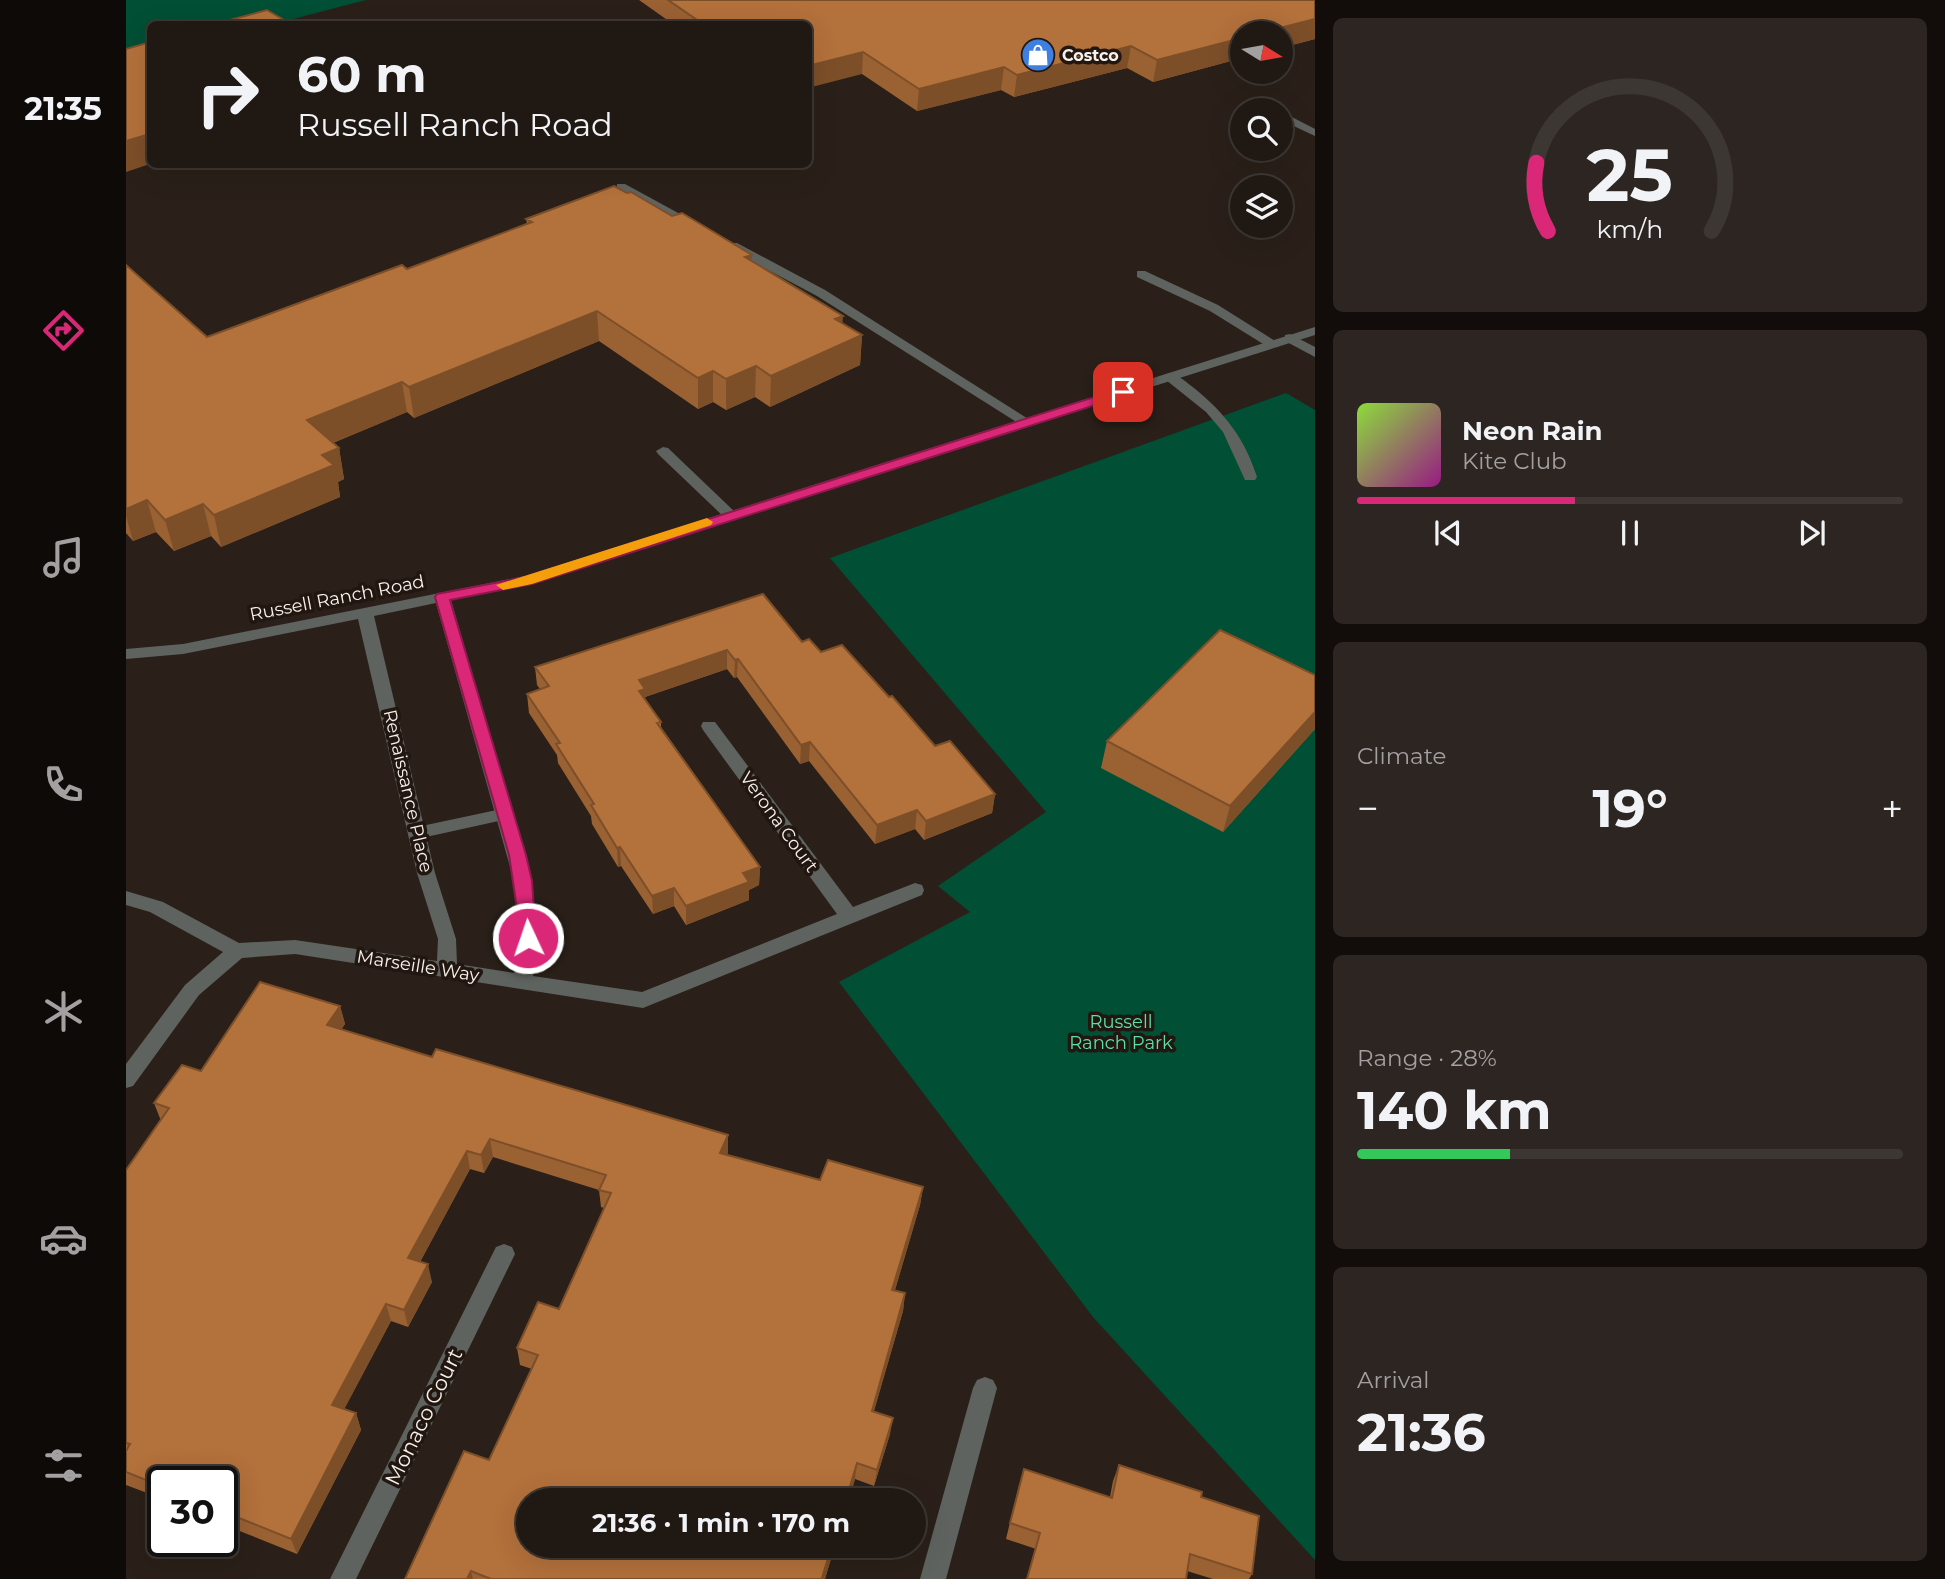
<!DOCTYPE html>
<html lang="en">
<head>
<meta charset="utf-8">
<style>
	:root { --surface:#201813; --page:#2d2521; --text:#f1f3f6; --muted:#a2a0a0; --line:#3d3733; --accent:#db2777 }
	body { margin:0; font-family:Montserrat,sans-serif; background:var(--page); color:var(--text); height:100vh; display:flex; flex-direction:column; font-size:26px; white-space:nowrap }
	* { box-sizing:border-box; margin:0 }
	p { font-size:23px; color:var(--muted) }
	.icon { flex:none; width:38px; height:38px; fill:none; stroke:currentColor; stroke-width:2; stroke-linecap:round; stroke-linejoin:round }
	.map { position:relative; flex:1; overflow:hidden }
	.side { display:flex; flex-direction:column; gap:18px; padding:18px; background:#120d0a; width:630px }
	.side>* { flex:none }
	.hud { position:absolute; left:21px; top:21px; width:665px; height:147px; border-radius:10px; box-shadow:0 7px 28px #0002,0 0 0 2px var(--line); background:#201813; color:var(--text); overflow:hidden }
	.needle { width:46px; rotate:101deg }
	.fabs { position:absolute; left:1104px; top:21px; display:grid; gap:14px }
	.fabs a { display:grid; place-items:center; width:63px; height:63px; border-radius:50%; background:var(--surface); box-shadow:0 7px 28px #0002,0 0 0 2px var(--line); font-size:35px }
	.speed { position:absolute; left:21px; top:1466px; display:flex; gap:14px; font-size:35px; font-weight:700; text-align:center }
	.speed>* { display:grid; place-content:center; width:91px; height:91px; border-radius:50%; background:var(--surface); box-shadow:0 7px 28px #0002,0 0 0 2px var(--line); line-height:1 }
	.speed .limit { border:4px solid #111; border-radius:10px; background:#fff; color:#111 }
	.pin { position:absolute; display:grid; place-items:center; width:60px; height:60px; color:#fff; margin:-30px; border-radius:14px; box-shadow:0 4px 10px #0006 }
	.me { position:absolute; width:77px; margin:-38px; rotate:357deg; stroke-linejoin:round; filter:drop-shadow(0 0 5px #0008) }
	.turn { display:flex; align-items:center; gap:24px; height:147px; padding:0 35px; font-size:32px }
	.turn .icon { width:91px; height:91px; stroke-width:2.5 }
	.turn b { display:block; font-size:49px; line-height:60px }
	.big { font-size:52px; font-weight:700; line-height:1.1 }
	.side .tile { flex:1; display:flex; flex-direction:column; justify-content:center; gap:10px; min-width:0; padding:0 24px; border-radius:10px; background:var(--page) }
	.side .dial { align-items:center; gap:0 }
	.dial svg { height:182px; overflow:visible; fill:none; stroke:var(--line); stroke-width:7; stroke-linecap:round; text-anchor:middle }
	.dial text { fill:var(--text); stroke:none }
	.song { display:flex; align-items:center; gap:21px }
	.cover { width:84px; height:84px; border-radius:10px; background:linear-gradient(135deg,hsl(90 70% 55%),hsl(310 70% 35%)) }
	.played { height:7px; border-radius:4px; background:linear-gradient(90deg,var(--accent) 40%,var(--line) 40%) }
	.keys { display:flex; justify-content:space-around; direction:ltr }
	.heat { display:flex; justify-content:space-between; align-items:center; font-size:38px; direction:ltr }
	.charge { height:10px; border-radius:5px; background:linear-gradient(90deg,#34c759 28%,var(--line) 0) }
	.trip { position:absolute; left:390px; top:1488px; width:410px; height:70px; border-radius:35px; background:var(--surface); box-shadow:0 7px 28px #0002,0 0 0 2px var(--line); font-weight:700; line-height:70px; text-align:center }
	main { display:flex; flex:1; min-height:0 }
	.tab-bar { display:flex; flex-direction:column; width:126px; justify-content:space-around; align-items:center; background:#0d0a08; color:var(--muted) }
	.tab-bar .icon { width:49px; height:49px }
	.tab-bar .current { color:var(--accent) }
	.tab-bar b { font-size:32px; color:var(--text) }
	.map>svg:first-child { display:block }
	.green { fill:#014f35 }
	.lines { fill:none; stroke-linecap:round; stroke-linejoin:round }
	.service { fill:#5e635f; fill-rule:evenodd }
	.minor { fill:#5e635f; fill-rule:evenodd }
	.wall { fill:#9a6133 }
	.shaded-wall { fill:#7d4f29 }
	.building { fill:#b3713b; stroke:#7d4f29; stroke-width:2 }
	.route { fill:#db2777; stroke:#8e194d; stroke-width:2 }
	.slow { fill:#f59e0b }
	.labels { text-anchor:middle; stroke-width:7; stroke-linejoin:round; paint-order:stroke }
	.far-poi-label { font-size:16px; font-weight:bold; fill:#f7f0eb; stroke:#211710; text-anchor:start }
	.street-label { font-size:18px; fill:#f7f0eb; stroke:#211710 }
	.park-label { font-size:18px; fill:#5ddfa9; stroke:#211710 }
	.near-street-label { font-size:21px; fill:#f7f0eb; stroke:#211710 }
</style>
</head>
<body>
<main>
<nav class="tab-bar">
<b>21:35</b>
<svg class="icon current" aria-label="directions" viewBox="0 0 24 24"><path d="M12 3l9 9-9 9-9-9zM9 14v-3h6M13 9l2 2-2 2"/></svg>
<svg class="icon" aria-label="music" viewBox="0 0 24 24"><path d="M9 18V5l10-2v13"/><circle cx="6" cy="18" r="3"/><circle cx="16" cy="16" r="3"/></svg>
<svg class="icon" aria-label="phone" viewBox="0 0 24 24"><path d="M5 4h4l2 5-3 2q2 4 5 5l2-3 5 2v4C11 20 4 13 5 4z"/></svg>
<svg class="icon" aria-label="climate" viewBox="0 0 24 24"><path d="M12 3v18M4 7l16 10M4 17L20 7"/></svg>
<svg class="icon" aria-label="car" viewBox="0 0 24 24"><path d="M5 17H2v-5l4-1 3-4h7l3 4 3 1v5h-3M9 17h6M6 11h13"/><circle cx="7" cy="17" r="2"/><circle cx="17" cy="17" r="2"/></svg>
<svg class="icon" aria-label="filters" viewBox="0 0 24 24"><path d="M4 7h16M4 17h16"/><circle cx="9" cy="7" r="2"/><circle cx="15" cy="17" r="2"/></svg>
</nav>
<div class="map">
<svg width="1189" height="1579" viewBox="0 0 1189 1579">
	<rect width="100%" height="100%" fill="#2a2019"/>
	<!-- green -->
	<path class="green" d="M0,0h240l-92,24h-124v26l-24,5z
		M1160,393l29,17v1150l-222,-243 -254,-335 131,-70 -32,-26 108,-74 -216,-254z"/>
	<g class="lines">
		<!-- service -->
		<path class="service" d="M1155,114l7,1 27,14v7l-34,-16z
			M491,184h8l77,42 -10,3 -75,-41z
			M603,243h8l88,47 208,132 -7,4 -5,-1 -204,-129 -88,-47z
			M1011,271h8l73,34 62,39 -2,3h-10l-58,-36 -73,-34z
			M1164,334l25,13v10l-30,-16v-6z
			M1045,373c9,3 16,10 23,15 31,25 51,51 63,89l-2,3h-10l-22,-48 -17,-20 -40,-32v-6z
			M537,447l5,1 67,64v6h-10l-67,-64 -2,-3z
			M380,808l6,2 3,4 -3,4 -95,21 -9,-6 9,-6z"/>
		<!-- minor -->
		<path class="minor" d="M1189,327v8l-782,248 -82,17 81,281 6,77 -5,18 109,16 195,-78 -134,-184 -2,-4 2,-4h12l138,185 62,-24 7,2 2,5 -2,5 -279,113 -348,-54 -53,4 -43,37 -66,91 -7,2v-24l59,-79 38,-33 -73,-40 -24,-7v-14l37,11 76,41 56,-3 142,21 1,-22 -21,-66 -59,-254 -175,35 -57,5v-10l57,-5 342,-68zM310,603l78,278 4,77 -4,15 -57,-9 -1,-25 -21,-66 -61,-257z
			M378,1244l8,3 3,7 -159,325h-26l166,-332z
			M859,1377l8,3 4,8 -51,191h-26l53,-191 4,-8z"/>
	</g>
	<!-- wall -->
	<path class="wall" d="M513,0h676v39l-34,9v-15h-39v25l-89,24 -26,-14 -113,29 -13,-7 -84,21 -55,-37 -54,-50h-135z
		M501,193l125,62v6l90,62 20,12 -2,30 -90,42 -15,-10 -29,13 -13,-8 -15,7 -99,-68 -185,77 -7,-6 -74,31 6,5 5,31 -6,3 2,15 -119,50 -10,-11 -37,15 -18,-19 -23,9 -7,-8v-268l81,72 200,-68 120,-45 -1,-5z
		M676,642l19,10 68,45 46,49 60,48 -3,19 -68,27 -9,-11 -40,15 -66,-83 -9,3 -63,-87 -3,1 -7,-9 -82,28 1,3 15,22v5l99,140 -1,18 -10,5v10l-63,25 -12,-19 -21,8 -32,-48 -3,1 -26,-43 -1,-8 -33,-53 -1,-8 -28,-42 -2,-19 13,-5 -3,-4 -2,-18z
		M1189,675v54l-92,103 -122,-64 6,-27z
		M214,1006l5,18 -4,5 91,28 296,78 -1,20 93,25 103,7 -3,18 -25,85 10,3 -2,18 -29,100 16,23 -16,52 -19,-7 -6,21h-321v45h307l-10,34h-420l84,-119 43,-91 -12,-4 -3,-17 42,-39 45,-101 -3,-1 -2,-17 -106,-33 -9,16 -14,-4 -50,93 12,20 -24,45 -17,-6 -47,88 12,4 5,17 -64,124 -75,-30v-42h-59v17l-37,-14v-315l35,-49 -7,-18 47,-32z
		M993,1465l82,32 51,77 -3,5h-36l-26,-8 -151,-22 -30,-10 13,-54 91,12 3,-16z"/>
	<!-- shaded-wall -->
	<path class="shaded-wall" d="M1189,19v20l-34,9v-15h-21z
		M1116,38v20l-89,24 4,-22z
		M1005,46l-4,22 -113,29 3,-22z
		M737,52l-1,22 -54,14v-22z
		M878,67l-3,23 -84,21 2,-22z
		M24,134v30l-24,8v-31z
		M626,255l-1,29 -6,-27z
		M471,311l2,30 -185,77 -5,-31z
		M717,316l-2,28 21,-9 -2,30 -90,42 1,-31 64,-57z
		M630,366l-1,31 -29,13v-31z
		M587,371v31l-15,7v-31z
		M276,382l5,30 -94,39 -6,-31z
		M213,448l5,31 -6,3 2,15 -119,50 -7,-32 108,-60z
		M21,500l9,32 -23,9 -7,-25v-7z
		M77,504l8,32 -37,15 -9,-31z
		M601,650v19l-82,28 1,11 -6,2 -1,-30z
		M612,659l-1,18 -3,1 1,-18z
		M1189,712v17l-92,103 7,-26z
		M684,742l-1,19 -9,3 1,-19z
		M869,794l-3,19 -68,27 2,-19z
		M791,810l-2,19 -40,15 2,-19z
		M494,847l1,19 -3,1 -1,-19z
		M634,867l-1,18 -10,5v10l-63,25v-19l57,-33z
		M548,888v18l-21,8 -1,-18z
		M214,1006l5,18 -13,20 -5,-19z
		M602,1135v18l-8,18v-18z
		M364,1139l3,18 -9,16 -3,-18z
		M341,1151l3,18 -57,106 -5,-17z
		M797,1187l-3,18 -30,102 2,-17z
		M302,1264l4,18 -24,45 -4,-17z
		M779,1293l-2,18 -34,116 3,-16z
		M260,1304l5,17 -53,100 -6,-16z
		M230,1413l5,17 -64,124 -6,-15z
		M767,1418l-3,16 -16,52 3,-16z
		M731,1463l-2,16 -6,21h-3z
		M706,1545h3l-10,34h-3z
		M345,1571l2,8h-6z"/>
	<!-- building -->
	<path class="building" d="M542,0h647v19l-55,14h-18v5l-85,22 -26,-14 -114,29 -13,-8 -85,22 -56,-37 -55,14v-42h-105z
		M141,10l24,14h-76z
		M24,42v92l-24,7v-92z
		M488,186l13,7 4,-1 41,24 10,-3 70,42 -7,2 98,59 -8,3 27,16 -91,41 -15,-10 -30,13 -13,-8 -15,7 -101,-67 -188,76 -7,-5 -95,38 32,28 -17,7 12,10 -120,50 -11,-11 -38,16 -18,-20 -21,9v-244l81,72 195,-72 5,4 125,-47 -6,-3z
		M637,594l39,48 7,-3 12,13 21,-7 47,52 3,-1 43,50 15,-5 45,53 -69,27 -9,-11 -40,15 -67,-83 -9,3 -63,-86 -3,1 -8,-10 -88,30 6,9 -6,2 22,31 -4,1 103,144 -17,6 6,9 -63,24 -12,-18 -22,8 -32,-49 -3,1 -26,-43 3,-1 -38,-60 4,-1 -33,-49 22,-8 -14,-19z
		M1094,630l95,45v37l-85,94 -123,-65z
		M134,982l80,24 -13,19 105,32 4,-8 292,86 -8,18 100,27 8,-20 95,27 -31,103 13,3 -33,118 21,7 -16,52 -20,-7 -11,37h-318v45h304l-10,33 2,1h-333l-20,-8 -4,8h-62l59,-128 25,9 49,-105 -21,-7 21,-46 21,7 52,-116 -12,-3 7,-15 -116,-36 -9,16 -14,-4 -59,107 20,6 -24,46 -18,-6 -54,101 24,8 -65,126 -69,-28v-29h-59v5l-37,-15v-21l4,-7 -4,-1v-273l43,-62 -15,-5 28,-38 19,6z
		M993,1465l83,27 -1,5 58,19 -7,58 -62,-20 -4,25h-159l13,-46 -30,-10 14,-54 88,29z"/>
	<!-- route -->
	<path class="route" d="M997,388l4,2v5l-595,189 -82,16 76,255 6,26 4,57 -2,5h-12l-13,-88 -74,-258 2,-3 88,-17z"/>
	<!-- slow -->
	<path class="slow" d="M581,518l6,4 -2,3 -179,59 -29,6 -7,-5z"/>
	<!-- icons -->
	<defs>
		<symbol id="shop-disc" viewBox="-11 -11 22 22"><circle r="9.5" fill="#3f7fe0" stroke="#211710"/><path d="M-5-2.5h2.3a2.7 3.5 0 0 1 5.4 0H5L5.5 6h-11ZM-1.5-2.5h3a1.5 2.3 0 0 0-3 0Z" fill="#fff"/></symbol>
	</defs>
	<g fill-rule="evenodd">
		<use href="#shop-disc" x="893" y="36" width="38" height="38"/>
	</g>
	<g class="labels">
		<!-- far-poi labels -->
		<g class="far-poi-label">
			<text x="936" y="61">Costco</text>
		</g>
		<!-- street labels -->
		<g class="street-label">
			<text transform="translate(211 598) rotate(-11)" y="6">Russell Ranch Road</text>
			<text transform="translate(282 791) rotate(77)" y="6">Renaissance Place</text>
			<text transform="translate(653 822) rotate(54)" y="6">Verona Court</text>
			<text transform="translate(292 966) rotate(9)" y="6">Marseille Way</text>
		</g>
		<!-- park labels -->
		<g class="park-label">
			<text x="995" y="1028">Russell<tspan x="995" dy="21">Ranch Park</tspan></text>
		</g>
		<!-- near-street labels -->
		<g class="near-street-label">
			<text transform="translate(298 1417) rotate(-64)" y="7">Monaco Court</text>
		</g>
	</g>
</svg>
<div class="fabs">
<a><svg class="needle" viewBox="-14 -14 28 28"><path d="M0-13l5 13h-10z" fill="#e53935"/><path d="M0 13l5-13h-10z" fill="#a2a0a0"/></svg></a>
<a><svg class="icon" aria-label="search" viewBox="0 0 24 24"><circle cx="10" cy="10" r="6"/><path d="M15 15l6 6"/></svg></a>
<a><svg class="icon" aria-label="layers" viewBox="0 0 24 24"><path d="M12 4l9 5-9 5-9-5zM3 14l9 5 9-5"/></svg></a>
</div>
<div class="speed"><div class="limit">30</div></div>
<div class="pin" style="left:997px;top:392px;background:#d93025"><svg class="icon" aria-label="arrive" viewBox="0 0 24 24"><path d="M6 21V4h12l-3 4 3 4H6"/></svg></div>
<svg class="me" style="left:402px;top:938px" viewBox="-20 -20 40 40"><circle r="17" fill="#db2777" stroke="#fff" stroke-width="3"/><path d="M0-11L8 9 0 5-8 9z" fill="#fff"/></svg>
<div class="trip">21:36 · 1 min · 170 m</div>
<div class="hud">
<div class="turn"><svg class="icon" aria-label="right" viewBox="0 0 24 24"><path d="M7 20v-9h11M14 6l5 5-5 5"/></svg><div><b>60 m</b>Russell Ranch Road</div></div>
</div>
</div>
<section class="side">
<div class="tile dial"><svg viewBox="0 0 100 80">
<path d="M14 69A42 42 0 1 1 86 69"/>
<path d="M14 69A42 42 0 0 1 9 39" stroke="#db2777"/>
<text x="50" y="56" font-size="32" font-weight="700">25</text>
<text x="50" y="72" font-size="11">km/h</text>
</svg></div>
<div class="tile">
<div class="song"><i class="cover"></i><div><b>Neon Rain</b><p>Kite Club</p></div></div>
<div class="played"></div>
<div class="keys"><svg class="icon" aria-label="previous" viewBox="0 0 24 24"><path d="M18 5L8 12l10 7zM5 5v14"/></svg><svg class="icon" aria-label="pause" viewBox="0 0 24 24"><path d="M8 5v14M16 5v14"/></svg><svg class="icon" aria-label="next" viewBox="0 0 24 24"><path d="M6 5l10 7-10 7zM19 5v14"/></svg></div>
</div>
<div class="tile"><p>Climate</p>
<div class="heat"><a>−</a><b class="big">19°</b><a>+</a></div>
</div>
<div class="tile"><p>Range · 28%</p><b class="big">140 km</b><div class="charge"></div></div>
<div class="tile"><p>Arrival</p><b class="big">21:36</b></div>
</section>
</main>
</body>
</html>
